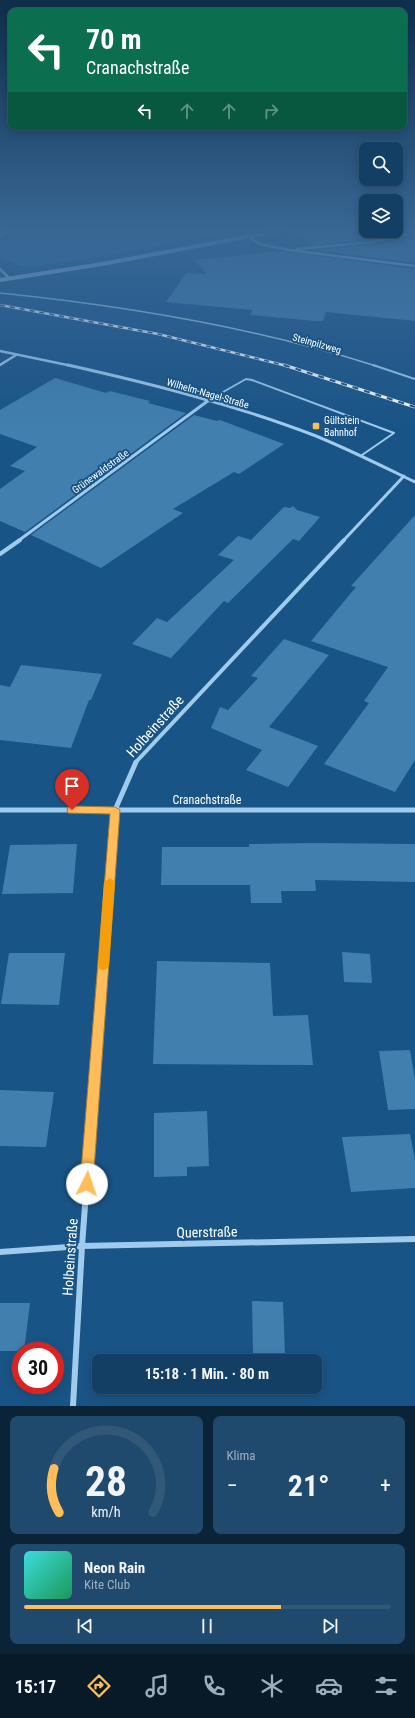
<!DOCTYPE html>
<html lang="de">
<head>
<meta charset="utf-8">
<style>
	:root { --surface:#133f64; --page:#204a6d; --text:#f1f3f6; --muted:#9dafbf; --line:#325878; --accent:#ffbd5a }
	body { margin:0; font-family:"Roboto Condensed",sans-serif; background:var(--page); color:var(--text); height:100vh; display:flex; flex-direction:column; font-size:15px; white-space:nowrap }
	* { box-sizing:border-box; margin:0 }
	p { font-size:13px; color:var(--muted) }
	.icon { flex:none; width:22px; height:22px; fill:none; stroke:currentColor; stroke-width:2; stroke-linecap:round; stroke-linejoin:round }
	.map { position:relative; height:1406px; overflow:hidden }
	.panel { display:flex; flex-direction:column; gap:10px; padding:10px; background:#0a2337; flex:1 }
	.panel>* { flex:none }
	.top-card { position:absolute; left:8px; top:8px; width:399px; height:122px; border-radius:8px; box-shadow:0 2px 10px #0003,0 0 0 1px var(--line); background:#0b6e4f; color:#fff; overflow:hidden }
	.tools { position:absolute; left:359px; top:142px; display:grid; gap:8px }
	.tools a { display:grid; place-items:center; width:44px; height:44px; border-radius:8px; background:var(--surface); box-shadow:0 2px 10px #0003,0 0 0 1px var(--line); font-size:20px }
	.speed { position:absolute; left:12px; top:1342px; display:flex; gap:8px; font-size:20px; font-weight:700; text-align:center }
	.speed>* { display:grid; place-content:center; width:52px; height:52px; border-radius:50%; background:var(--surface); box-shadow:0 2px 10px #0003,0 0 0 1px var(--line); line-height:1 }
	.speed .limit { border:6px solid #d22; background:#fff; color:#111 }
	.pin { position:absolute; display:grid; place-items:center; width:34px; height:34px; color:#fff; margin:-41px -17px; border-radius:50% 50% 50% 0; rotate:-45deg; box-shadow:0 0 4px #0007 }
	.pin .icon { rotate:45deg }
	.me { position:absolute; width:44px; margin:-22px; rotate:4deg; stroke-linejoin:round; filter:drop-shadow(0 0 3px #0008) }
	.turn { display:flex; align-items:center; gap:14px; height:84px; padding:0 12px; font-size:18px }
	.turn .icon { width:52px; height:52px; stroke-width:2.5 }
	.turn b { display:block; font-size:28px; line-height:34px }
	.lanes { display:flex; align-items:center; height:38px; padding:0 12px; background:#0003; justify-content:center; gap:20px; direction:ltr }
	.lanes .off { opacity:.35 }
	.big { font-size:30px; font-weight:700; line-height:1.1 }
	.panel .widget { flex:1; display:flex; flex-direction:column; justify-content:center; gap:6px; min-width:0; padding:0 14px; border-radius:8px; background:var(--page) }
	.panel .dial { align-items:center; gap:0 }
	.dial svg { height:104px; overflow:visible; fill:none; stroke:var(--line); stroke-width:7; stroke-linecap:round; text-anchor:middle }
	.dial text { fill:var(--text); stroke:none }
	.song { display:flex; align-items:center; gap:12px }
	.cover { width:48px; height:48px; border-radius:6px; background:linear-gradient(135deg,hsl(180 70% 55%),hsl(150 70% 35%)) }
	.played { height:4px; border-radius:2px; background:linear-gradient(90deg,var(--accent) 70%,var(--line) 70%) }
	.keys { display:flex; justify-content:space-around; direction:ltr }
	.heat { display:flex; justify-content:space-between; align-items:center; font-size:22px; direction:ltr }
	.panel .tiles { flex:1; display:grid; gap:10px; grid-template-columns:1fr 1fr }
	.widget:last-child { grid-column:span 2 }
	.trip { position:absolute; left:92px; top:1354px; width:230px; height:40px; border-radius:8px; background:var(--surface); box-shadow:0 2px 10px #0003,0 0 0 1px var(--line); font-weight:700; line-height:40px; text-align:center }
	.dock { display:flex; height:64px; justify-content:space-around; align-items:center; background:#081928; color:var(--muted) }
	.dock .icon { width:28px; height:28px }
	.dock .selected { color:var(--accent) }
	.dock b { font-size:18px; color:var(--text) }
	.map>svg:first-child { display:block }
	.green { fill:#286da3 }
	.building { fill:#417faf }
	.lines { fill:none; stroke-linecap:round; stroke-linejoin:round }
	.service-far1 { stroke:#9fcbec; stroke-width:1.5 }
	.service { stroke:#9fcbec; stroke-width:2 }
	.minor-far4 { stroke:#9fcbec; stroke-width:2.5 }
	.minor-far3 { stroke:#9fcbec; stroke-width:3 }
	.minor-far2 { stroke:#9fcbec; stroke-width:4 }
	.minor-far1 { stroke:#9fcbec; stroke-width:5 }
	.minor { stroke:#9fcbec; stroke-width:6 }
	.tertiary { stroke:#9fcbec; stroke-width:4 }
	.rail-far1-casing { stroke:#fff; stroke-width:2.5 }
	.rail-casing { stroke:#fff; stroke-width:3 }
	.rail-far1 { stroke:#195486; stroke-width:1.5; stroke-dasharray:5; stroke-linecap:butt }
	.rail { stroke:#195486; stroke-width:2; stroke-dasharray:6; stroke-linecap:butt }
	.route { fill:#ffbd5a; stroke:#a67b3a }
	.slow { fill:#f59e0b }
	.poi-dot { fill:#ffbd5a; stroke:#195486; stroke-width:1.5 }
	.labels { text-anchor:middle; stroke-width:4; stroke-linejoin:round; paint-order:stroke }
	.far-street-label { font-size:10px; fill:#fff; stroke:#195486 }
	.far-poi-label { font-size:10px; fill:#fff; stroke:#195486; text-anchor:start }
	.street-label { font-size:12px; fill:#fff; stroke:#195486 }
	.near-street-label { font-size:14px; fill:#fff; stroke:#195486 }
</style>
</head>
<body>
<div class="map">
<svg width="415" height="1406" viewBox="0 0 415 1406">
	<rect width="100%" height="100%" fill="#195486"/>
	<!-- green -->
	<path class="green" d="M17,229h226l-146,28 -67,10 -9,-1 -21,-10v-12z"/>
	<!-- building -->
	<path class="building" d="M291,231h120l-38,8 -58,6 -25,-13z
		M415,236v27l-102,-13 60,-5z
		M281,251l134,18v52l-89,-9 -3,9h-8l-65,-6 3,-5 -87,-8 20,-29 20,1 -11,-14z
		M55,378l51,15 4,-2 40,10 -2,2 38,10 -161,119 -25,-11v-32l25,-18 -15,-5 27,-19 -37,-13v-24z
		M194,415l23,6 3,-1 64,24 -45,30 -5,-2 -61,37 10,4 -82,55 -70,-33z
		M293,506l4,4 23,7 -21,24 -6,-2 -65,64 -4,-2 -53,57 -39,-14 25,-26 10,4 67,-62 -16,-5 20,-19 13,4 33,-33 6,1z
		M415,515v245l-20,32 -71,-28 45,-61 -5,-2 24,-34 -77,-26 45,-54 -5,-1z
		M284,639l45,16 -60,72 49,19 -30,41 -42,-17 16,-20 -51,-22 9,-21 8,3 30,-32 -7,-2z
		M21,665l81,9 -11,26h-2l-18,48 -71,-8v-55l10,2z
		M313,843l102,1v38l-100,-2 1,11h-35l1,12h-31l-1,-18h-89l1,-38h87v-3z
		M77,844l-4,49 -71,1 8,-49z
		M342,952l28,2 2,29 -28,-1z
		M9,953h56l-6,52 -58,-1z
		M157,961l113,2 3,53 35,-1 5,50 -160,-1z
		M410,1050l5,29v30l-27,1 -9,-59z
		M0,1090l54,2 -8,55 -46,-1z
		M207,1111l2,55 -22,1v9l-33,1v-64z
		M410,1134l5,26v28l-64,4 -9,-55z
		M252,1301l31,1 2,52 -32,-1z
		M0,1303h30l-6,48h-24z"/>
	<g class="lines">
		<!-- service-far1 -->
		<path class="service-far1" d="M0,293c127,13 255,34 376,73"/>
		<!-- service -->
		<path class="service" d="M373,365l42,14
			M209,400l37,-21 6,1 142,53 -32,22"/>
		<!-- minor-far4 -->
		<path class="minor-far4" d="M0,236l8,-7
			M249,237l11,7 29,6 126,16
			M297,249l76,-7 42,-9
			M0,269l9,9
			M0,351l72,15
			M0,365l16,-10"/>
		<!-- minor-far3 -->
		<path class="minor-far3" d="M68,365c84,19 168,40 248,71 34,14 66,30 99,46
			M18,541l191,-141
			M343,541l61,-65"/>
		<!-- minor-far2 -->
		<path class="minor-far2" d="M0,554l20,-14
			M135,763l209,-223"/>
		<!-- minor-far1 -->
		<path class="minor-far1" d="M0,810h415
			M97,1046l18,-236 21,-48"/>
		<!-- minor -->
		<path class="minor" d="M0,1252l82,-6 333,-7
			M73,1406l9,-160 15,-201"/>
		<!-- tertiary -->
		<path class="tertiary" d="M0,280l102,-16 186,-35"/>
		<defs>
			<path id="rail-far1" d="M0,305l158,29 129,32"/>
			<path id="rail" d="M284,365l131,42"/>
		</defs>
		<!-- rail-far1 casing -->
		<use href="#rail-far1" class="rail-far1-casing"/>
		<!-- rail casing -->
		<use href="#rail" class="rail-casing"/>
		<!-- rail-far1 -->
		<use href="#rail-far1" class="rail-far1"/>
		<!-- rail -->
		<use href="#rail" class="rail"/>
	</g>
	<!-- sky -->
	<linearGradient id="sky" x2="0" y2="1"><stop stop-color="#0e2e4a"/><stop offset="0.54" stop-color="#386795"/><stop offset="1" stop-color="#386795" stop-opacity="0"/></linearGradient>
	<rect width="415" height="426" fill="url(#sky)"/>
	<!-- route -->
	<path class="route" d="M72,806l43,1 5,3 -27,374 -2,5 -4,1 -5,-1 -2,-5 30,-370 -42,-1 -1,-3 1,-3z"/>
	<!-- slow -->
	<path class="slow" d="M110,878l5,4 -6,83 -2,4 -4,1 -4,-1 -1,-4 6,-83z"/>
	<!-- markers -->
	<rect class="poi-dot" x="312" y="422" width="8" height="8" rx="2"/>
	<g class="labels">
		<!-- far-street labels -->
		<g class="far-street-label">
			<text transform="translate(317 343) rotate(16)" y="4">Steinpilzweg</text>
			<text transform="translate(208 393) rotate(16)" y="4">Wilhelm-Nagel-Straße</text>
			<text transform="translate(100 471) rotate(-36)" y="4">Grünewaldstraße</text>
		</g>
		<!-- far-poi labels -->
		<g class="far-poi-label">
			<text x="324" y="424">Gültstein<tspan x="324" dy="12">Bahnhof</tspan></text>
		</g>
		<!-- street labels -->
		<g class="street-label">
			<text x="207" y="804">Cranachstraße</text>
		</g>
		<!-- near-street labels -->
		<g class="near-street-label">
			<text transform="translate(155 726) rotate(-48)" y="5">Holbeinstraße</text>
			<text transform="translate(207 1232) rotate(-1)" y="5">Querstraße</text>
			<text transform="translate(70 1257) rotate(-86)" y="5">Holbeinstraße</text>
		</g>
	</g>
</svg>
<div class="tools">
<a><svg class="icon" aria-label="search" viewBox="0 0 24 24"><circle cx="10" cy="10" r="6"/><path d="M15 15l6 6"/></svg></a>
<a><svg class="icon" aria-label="layers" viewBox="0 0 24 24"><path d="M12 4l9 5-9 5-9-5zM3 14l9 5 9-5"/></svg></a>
</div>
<div class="speed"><div class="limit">30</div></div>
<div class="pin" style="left:72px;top:810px;background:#d93025"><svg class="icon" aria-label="arrive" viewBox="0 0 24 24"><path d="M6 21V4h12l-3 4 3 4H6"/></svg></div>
<svg class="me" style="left:87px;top:1184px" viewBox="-20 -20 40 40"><circle r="19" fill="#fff"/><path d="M0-13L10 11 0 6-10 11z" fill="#ffbd5a"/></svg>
<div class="trip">15:18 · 1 Min. · 80 m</div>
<div class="top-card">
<div class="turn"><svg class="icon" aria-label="left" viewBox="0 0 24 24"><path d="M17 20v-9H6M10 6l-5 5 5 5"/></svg><div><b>70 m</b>Cranachstraße</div></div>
<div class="lanes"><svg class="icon" aria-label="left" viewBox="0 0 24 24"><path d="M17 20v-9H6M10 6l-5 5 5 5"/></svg><svg class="icon off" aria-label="ahead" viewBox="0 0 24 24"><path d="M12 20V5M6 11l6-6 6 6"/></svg><svg class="icon off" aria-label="ahead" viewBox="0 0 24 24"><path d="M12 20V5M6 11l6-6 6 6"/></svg><svg class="icon off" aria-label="right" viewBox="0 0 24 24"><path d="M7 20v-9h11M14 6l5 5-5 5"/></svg></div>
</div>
</div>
<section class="panel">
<div class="tiles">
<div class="widget dial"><svg viewBox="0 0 100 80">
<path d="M14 69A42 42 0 1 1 86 69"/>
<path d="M14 69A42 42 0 0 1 10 35" stroke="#ffbd5a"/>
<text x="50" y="56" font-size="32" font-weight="700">28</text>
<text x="50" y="72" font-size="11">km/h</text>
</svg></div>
<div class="widget"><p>Klima</p>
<div class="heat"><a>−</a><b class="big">21°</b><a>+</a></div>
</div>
<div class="widget">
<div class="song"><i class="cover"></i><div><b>Neon Rain</b><p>Kite Club</p></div></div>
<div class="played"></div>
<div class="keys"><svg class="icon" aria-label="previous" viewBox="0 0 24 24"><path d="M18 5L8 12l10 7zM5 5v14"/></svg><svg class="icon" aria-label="pause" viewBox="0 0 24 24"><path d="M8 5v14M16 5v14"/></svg><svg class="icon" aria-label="next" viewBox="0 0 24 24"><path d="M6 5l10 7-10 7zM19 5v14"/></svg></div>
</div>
</div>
</section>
<nav class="dock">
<b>15:17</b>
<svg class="icon selected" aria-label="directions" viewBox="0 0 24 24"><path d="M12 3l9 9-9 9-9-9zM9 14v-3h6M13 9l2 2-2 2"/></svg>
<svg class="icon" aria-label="music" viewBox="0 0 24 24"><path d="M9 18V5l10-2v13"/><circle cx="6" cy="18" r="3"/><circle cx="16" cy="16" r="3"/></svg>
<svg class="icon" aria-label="phone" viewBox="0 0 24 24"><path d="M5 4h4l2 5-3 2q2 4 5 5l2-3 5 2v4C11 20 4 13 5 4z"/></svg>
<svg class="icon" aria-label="climate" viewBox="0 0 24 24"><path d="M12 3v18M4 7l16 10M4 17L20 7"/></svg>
<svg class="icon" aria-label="car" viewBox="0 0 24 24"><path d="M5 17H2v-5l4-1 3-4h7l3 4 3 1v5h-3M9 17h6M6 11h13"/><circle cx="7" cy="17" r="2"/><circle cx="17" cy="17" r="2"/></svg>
<svg class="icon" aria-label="filters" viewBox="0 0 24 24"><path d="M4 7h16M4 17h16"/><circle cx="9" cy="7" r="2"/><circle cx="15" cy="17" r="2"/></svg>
</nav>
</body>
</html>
